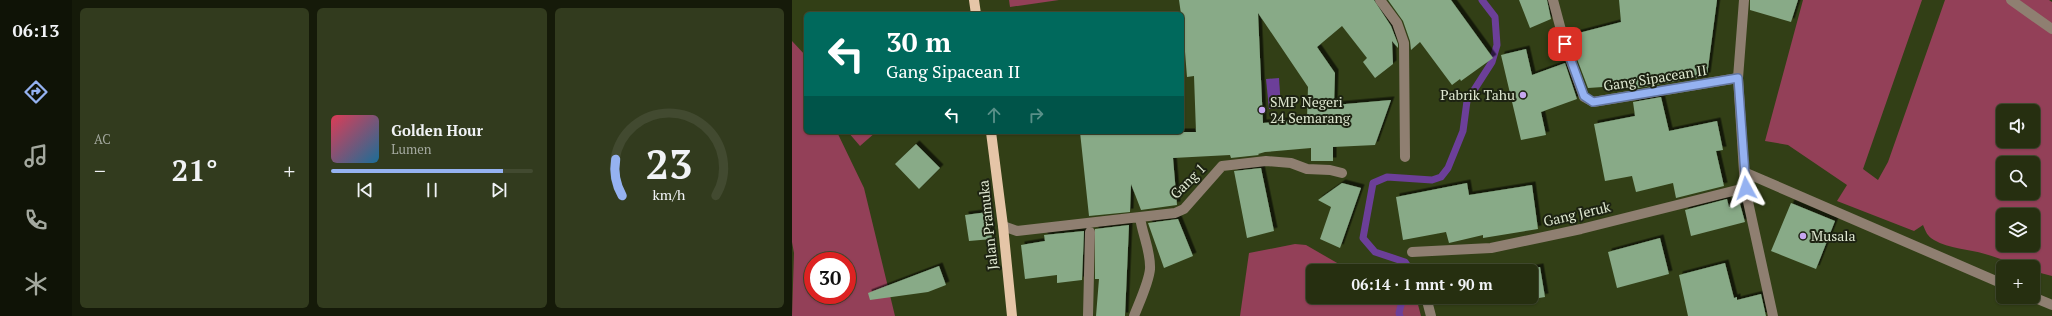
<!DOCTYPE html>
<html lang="id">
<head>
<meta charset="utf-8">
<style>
	:root { --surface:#262f10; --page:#323b1e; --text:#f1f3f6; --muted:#a4a99f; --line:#424a30; --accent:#95b2f1 }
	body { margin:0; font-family:"PT Serif",serif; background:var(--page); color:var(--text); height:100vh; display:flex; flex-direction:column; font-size:15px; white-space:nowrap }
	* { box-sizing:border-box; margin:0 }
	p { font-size:13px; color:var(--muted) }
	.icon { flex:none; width:22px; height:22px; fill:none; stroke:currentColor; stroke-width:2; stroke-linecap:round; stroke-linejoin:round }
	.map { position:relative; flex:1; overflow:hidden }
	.side { display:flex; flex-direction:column; gap:8px; padding:8px; background:#151a09; width:720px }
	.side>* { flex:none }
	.hud { position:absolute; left:12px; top:12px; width:380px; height:122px; border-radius:6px; box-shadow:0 1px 3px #0004,0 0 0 1px var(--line); background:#00695c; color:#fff; overflow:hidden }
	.tools { position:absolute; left:1204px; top:104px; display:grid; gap:8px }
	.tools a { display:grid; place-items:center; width:44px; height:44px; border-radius:6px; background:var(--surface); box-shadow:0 1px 3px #0004,0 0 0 1px var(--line); font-size:20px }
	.speed { position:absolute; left:12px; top:252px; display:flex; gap:8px; font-size:20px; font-weight:700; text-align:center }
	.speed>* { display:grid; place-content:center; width:52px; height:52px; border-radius:50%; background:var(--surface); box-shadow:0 1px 3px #0004,0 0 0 1px var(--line); line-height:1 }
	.speed .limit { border:6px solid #d22; background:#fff; color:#111 }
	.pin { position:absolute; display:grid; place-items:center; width:34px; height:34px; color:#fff; margin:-17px; border-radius:8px; box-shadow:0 2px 6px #0006 }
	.me { position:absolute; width:44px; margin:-22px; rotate:355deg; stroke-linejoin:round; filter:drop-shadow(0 0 3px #0008) }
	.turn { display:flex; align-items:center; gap:14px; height:84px; padding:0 16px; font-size:18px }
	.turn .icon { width:52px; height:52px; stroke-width:2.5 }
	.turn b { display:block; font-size:28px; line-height:34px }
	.lanes { display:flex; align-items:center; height:38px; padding:0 16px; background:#0003; justify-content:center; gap:20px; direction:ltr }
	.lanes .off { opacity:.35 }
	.big { font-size:30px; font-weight:700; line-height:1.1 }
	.side .tile { flex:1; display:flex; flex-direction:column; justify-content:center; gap:6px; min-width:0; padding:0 14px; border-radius:6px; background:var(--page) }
	.side .dial { align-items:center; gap:0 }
	.dial svg { height:104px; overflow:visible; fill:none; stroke:var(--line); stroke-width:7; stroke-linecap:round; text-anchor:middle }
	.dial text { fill:var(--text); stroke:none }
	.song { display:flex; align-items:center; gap:12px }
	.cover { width:48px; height:48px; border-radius:6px; background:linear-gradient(135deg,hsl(350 70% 55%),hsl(200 70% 35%)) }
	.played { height:4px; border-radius:2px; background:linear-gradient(90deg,var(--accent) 85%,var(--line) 85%) }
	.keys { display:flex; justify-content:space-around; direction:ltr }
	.heat { display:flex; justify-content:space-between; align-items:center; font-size:22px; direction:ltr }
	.side .tiles { flex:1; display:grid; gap:8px; grid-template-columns:repeat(3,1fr) }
	.trip { position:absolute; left:514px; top:264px; width:232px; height:40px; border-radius:6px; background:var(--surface); box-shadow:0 1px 3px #0004,0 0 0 1px var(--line); font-weight:700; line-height:40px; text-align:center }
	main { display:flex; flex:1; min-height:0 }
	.tab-bar { display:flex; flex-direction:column; width:72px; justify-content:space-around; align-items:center; background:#0f1306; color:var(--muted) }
	.tab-bar .icon { width:28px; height:28px }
	.tab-bar .on { color:var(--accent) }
	.tab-bar b { font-size:18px; color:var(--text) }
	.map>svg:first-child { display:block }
	.green { fill:#934058; fill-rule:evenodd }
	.water { fill:#6c3f99 }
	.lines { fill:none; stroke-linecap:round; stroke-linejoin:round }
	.stream { stroke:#6c3f99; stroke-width:7 }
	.building { fill:#88aa87; fill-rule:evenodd; filter:url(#shadow) }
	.minor { stroke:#8f7f71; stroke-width:10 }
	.major { stroke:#e5c5a7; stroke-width:10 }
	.route-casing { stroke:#61749d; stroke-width:10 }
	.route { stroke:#95b2f1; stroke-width:7 }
	.poi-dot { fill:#c6a6f0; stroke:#1d2312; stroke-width:1.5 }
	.labels { text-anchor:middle; stroke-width:4; stroke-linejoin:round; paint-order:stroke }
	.street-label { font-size:14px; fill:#dfe8d1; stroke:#1d2312 }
	.poi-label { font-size:14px; fill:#dfe8d1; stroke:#1d2312; text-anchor:start }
</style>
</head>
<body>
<main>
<nav class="tab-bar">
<b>06:13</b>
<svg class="icon on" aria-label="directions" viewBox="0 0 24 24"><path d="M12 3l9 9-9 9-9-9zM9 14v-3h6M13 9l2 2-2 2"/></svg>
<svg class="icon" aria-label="music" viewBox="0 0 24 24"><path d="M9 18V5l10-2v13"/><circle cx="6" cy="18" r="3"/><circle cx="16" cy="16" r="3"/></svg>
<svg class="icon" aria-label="phone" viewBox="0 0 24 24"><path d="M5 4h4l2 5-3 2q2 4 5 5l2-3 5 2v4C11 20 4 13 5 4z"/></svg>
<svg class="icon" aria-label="climate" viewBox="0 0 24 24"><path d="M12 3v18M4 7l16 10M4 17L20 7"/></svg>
</nav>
<section class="side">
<div class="tiles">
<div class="tile"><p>AC</p>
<div class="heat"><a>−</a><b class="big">21°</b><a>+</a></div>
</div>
<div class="tile">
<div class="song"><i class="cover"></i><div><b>Golden Hour</b><p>Lumen</p></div></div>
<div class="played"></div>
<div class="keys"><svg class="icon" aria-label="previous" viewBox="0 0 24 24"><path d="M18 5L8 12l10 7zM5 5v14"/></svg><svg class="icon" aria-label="pause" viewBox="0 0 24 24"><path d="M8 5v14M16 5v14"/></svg><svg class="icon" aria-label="next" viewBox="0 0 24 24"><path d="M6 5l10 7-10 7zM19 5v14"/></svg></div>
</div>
<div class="tile dial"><svg viewBox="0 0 100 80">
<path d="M14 69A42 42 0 1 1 86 69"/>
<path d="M14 69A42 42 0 0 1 9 41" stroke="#95b2f1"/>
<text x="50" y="56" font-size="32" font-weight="700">23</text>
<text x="50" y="72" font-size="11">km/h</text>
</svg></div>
</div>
</section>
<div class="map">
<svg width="1260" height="316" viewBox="0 0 1260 316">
	<defs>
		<filter id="shadow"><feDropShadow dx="3.5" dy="-3.5" stdDeviation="0" flood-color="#0009"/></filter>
	</defs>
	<rect width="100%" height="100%" fill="#323f16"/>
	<!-- green -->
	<path class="green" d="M217,0h50l-49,7z
		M1011,0h119l-59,169 15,11 10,-18 57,-162h104l3,2v274l-19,-5v-4c-17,0 -32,-9 -48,-13 -16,-5 -36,-5 -51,-14 -7,-4 -8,-8 -11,-15l-9,6 -77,-30 10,-16 -59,-40 -23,-4zM1211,111h30v30h-30zM1211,163h30v30h-30zM1211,215h30v30h-30z
		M0,41l14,15v76h31l27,56 31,128h-103l2,-63 -2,-11zM21,261h34v34h-34z
		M56,132h28l-16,14z
		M503,244l11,1 45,26h-38v26h103l5,19h-181l9,-63z
		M615,266l1,5h-37z"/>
	<!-- water -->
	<path class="water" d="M487,78l2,30 -12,1 -3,-30z"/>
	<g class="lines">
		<!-- stream -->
		<path class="stream" d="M619,271l-6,-9 -30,-10 -12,-14 10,-55 14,-6 45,3 9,-3 7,-9 15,-37 4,-30 25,-39 5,-17 -2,-28 -13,-17
			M608,316l-1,-3 4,-16"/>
	</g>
	<!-- building -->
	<path class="building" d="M387,0h195l17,26 7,18v4l-6,-7 1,23 -18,14 -12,-16 4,-4 -25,-32 -25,21 18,26 -1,32 57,-5 -16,45 -42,2v14h-22v-13l-46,4 -7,2 1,1 -28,3 -1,-3 -57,3 4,47 -36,5 -10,-26 -1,28 -41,4 -9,-84h116l-2,-56 -7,1 -5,-63h-1zM466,13l50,74 -1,32 -44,4z
		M596,0h63l42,58 -32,23 -1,-2 -8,6 -32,-43 -9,8 -1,-9 -7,-20z
		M727,0h28l4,19 -21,9z
		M827,0h98l-10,76 -75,13v-4l-44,3 -11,-29 -6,-24 50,-13z
		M958,0h48l-7,22 -41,-12z
		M734,49l6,26 33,-12 12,36 -36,13 5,23 -25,5 -20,-85z
		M869,97l8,34 48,-10 6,29 -7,1 8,35 -48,12 -3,-15 -37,9 -4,-16 -27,5 -11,-57 41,-8 -2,-14z
		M124,144l24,24 -21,21 -24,-25z
		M469,168l13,63 -27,7 -13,-67z
		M550,183l19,5 -21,60 -20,-9 11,-32 -13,-7z
		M675,183l2,12 63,-10 6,44 -55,9v-3l-34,8 -3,-11 -43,8 -7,-43z
		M935,199l2,8 11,-3 5,18 -54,14 -6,-26z
		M999,203l44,18 -19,48 -45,-18z
		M196,212l4,27 -23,2 -4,-26z
		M386,219l15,37 -29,12 -16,-45z
		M337,225l-4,91h-29l3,-37h-4v-50z
		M292,231l-2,49 -25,3v-8l-32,4 -4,-34 24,-4 -1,-6z
		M868,238l9,36 -52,14 -9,-36z
		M933,263l9,35 3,-1v3l24,-6 5,22h-78l-9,-41z
		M147,266l7,19 -18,7 -58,8 -2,-7z
		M748,267l5,30 -30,5 -1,-5h17v-26h-17z"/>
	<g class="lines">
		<!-- minor -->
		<path class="minor" d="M588,0l17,23 7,20 1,114
			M761,0l12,45 19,52 9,5 145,-24
			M952,0l-6,78 7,110 28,128
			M1219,0l41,29
			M952,172l259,112
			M211,226l14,5 158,-18 9,-4 38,-43 44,-5 25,2 16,6 23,1 12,3
			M620,252l79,-4 90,-19 164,-41
			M634,297l5,19
			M1241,297l19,8
			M296,316l2,-84
			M342,316c5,-13 15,-34 16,-47 1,-18 -8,-35 -10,-52"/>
		<!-- major -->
		<path class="major" d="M182,0l2,14
			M199,132l12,94 9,90"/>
	</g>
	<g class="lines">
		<defs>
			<path id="route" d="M773,44l19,52 9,6 145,-24 8,110"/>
		</defs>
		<!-- route casing -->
		<use href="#route" class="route-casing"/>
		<!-- route -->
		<use href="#route" class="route"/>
	</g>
	<!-- markers -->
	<g class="poi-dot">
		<circle cx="731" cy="95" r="4"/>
		<circle cx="470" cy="110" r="4"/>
		<circle cx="1011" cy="236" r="4"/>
	</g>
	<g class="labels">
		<!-- street labels -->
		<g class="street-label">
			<text transform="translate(863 78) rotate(-9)" y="5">Gang Sipacean II</text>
			<text transform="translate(396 181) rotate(-45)" y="5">Gang 1</text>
			<text transform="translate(785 214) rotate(-13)" y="5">Gang Jeruk</text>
			<text transform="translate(196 225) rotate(-96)" y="5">Jalan Pramuka</text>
		</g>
		<!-- poi labels -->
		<g class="poi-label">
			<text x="723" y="100" text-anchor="end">Pabrik Tahu</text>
			<text x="478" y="107">SMP Negeri<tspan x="478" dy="16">24 Semarang</tspan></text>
			<text x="1019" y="241">Musala</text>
		</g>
	</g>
</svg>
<div class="tools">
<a><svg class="icon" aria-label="sound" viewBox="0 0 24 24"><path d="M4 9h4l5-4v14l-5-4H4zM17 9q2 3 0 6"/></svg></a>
<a><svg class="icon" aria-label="search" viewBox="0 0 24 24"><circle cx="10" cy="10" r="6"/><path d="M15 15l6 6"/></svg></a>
<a><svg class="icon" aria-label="layers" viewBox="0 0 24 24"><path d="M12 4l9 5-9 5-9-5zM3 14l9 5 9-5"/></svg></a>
<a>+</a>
</div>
<div class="speed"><div class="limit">30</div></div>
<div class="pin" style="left:773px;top:44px;background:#d93025"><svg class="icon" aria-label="arrive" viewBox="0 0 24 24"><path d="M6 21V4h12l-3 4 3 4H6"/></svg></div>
<svg class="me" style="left:954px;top:188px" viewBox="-20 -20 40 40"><path d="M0-17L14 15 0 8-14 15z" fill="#95b2f1" stroke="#fff" stroke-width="4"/></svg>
<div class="trip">06:14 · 1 mnt · 90 m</div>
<div class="hud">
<div class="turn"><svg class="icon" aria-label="left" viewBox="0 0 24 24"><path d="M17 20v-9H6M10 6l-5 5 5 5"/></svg><div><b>30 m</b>Gang Sipacean II</div></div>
<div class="lanes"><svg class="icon" aria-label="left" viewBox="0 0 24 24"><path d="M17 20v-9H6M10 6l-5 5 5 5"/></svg><svg class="icon off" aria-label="ahead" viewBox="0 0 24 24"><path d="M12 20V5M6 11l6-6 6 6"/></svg><svg class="icon off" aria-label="right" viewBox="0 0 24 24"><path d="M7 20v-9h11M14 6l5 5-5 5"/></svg></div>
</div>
</div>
</main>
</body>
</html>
